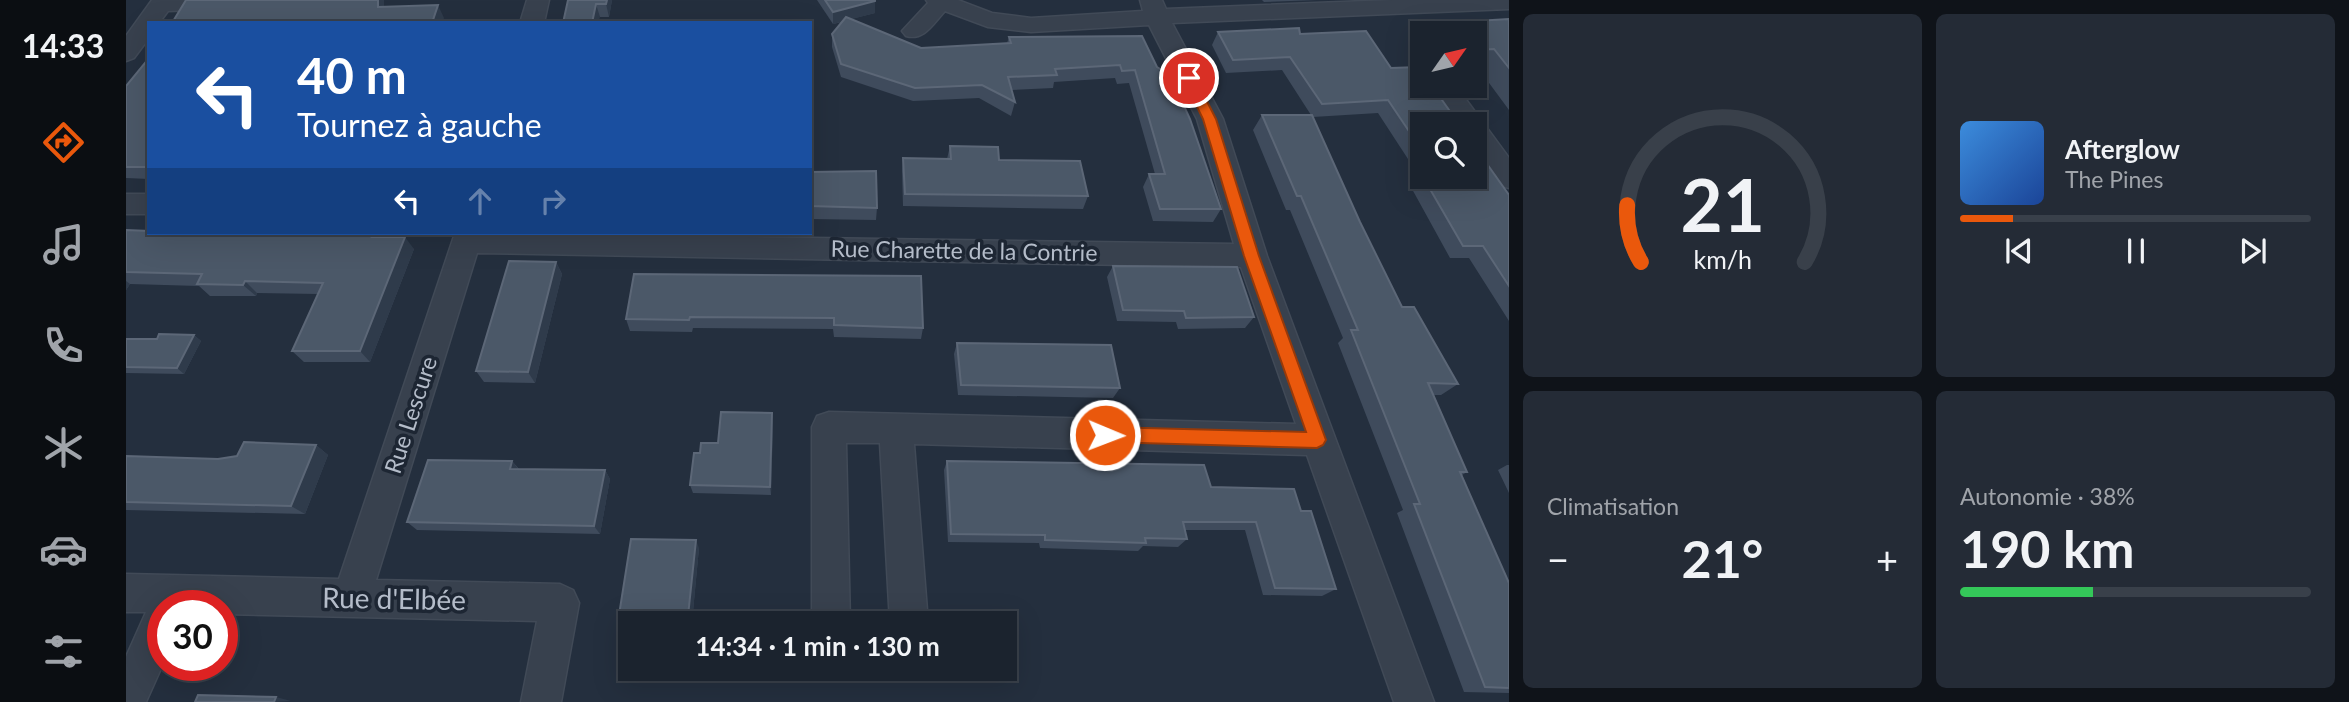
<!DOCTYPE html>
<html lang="fr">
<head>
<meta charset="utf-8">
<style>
	:root { --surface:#1b232e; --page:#242b36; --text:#f1f3f6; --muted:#a0a4aa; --line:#39404a; --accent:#ea580c }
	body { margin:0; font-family:Lato,sans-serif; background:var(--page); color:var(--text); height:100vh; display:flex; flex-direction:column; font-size:26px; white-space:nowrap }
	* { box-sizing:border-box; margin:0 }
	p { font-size:23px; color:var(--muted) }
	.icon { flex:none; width:38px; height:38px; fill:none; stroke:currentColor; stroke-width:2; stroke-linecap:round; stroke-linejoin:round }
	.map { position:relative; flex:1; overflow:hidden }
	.sheet { display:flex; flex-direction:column; gap:14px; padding:14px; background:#0f1319; width:840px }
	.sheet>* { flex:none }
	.guide { position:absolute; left:21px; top:21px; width:665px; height:214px; border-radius:0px; box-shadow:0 7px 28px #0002,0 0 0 2px var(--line); background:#1a4fa0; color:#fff; overflow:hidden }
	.needle { width:46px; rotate:56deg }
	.fabs { position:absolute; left:1284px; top:21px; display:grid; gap:14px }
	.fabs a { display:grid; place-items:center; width:77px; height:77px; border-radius:0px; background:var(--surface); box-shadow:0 7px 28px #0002,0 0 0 2px var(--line); font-size:35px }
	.speed { position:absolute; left:21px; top:590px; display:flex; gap:14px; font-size:35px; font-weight:700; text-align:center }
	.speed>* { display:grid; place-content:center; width:91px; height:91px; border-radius:50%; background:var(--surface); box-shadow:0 7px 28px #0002,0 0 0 2px var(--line); line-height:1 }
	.speed .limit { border:10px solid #d22; background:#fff; color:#111 }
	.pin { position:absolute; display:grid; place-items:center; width:60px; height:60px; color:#fff; margin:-30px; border:4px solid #fff; border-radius:50%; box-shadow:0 2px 7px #0007 }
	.me { position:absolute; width:77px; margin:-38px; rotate:91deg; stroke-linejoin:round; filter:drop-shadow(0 0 5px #0008) }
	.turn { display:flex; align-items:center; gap:24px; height:147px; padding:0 35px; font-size:32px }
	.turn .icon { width:91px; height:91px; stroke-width:2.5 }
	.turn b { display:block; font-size:49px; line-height:60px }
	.lanes { display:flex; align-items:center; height:66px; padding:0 35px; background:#0003; justify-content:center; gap:35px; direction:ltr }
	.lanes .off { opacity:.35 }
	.big { font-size:52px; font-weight:700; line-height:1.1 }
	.sheet .widget { flex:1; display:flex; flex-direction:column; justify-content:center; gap:10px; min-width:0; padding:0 24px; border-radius:10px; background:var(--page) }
	.sheet .dial { align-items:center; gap:0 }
	.dial svg { height:182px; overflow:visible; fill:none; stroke:var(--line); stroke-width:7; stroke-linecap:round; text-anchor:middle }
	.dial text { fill:var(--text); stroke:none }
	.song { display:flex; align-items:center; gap:21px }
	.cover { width:84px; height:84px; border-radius:10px; background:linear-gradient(135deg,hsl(210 70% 55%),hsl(220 70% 35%)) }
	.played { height:7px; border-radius:4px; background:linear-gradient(90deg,var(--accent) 15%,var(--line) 15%) }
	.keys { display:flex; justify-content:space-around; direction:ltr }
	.heat { display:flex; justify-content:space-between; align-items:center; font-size:38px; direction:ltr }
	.charge { height:10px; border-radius:5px; background:linear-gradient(90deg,#34c759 38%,var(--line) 0) }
	.sheet .tiles { flex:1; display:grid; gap:14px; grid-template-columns:repeat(2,1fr) }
	.trip { position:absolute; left:492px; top:611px; width:399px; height:70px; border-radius:0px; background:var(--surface); box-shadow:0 7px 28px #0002,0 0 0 2px var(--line); font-weight:700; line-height:70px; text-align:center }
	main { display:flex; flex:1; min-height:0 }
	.tabs { display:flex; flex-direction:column; width:126px; justify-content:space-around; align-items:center; background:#0b0e12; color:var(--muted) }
	.tabs .icon { width:49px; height:49px }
	.tabs .on { color:var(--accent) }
	.tabs b { font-size:32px; color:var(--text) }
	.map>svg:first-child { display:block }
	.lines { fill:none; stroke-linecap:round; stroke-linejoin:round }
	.street-casing { stroke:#414a57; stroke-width:3 }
	.street { fill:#38414e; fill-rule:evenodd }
	.wall { fill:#3f4b5c }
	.shaded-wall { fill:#2f3b4b }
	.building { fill:#4b5868; stroke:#5c6777; stroke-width:2 }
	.route { fill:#ea580c; stroke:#983908; stroke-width:2 }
	.labels { text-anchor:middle; stroke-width:7; stroke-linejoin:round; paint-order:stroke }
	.street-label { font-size:23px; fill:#b4bcc9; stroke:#1d2633 }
	.near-street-label { font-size:28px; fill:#b4bcc9; stroke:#1d2633 }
</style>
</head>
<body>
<main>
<nav class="tabs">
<b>14:33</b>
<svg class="icon on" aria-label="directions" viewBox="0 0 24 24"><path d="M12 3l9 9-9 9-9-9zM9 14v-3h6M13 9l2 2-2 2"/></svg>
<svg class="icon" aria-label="music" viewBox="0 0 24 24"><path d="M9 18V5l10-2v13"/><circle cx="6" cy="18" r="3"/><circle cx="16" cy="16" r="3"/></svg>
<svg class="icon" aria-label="phone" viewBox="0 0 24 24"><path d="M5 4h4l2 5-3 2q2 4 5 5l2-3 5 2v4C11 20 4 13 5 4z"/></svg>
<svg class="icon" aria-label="climate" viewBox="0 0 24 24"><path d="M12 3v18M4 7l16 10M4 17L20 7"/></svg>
<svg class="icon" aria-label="car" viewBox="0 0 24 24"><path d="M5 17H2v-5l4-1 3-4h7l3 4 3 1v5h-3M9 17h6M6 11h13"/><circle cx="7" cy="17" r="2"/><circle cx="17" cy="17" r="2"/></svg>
<svg class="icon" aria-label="filters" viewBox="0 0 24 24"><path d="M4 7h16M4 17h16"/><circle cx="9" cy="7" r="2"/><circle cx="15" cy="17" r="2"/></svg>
</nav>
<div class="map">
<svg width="1383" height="702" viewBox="0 0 1383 702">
	<rect width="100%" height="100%" fill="#242f3e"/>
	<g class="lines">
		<defs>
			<path id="street" d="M26,0h84l1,2 -3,5 -8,2 -58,2 -9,12h-10v15l-15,20 -8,3v-25z
				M401,0h22l-5,23h-24z
				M800,0h32l34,13 39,5 112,-7 -3,-11h22l4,9 226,-9h117v9l-337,14 51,96 44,137 167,446h-40l-87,-247 -393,-11 14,179h-38l-10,-180h-34l4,180h-38v-196l5,-11 12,-4 467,12 -55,-157 -764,-14 -101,327 184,4 13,6 6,13 -18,99h-40l16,-81 -315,-7v-8h-59v58l-17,38h-20v-45l20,-45h-20v-38l213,5 116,-346 779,11 -37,-125 -48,-94 -118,7 -43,-5 -43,-16c-12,13 -21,30 -39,25l-4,-5 26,-28z
				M1305,86h25l53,72v30l-10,-3 -24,-35v-26h-17z
				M0,194h23v20h-23z"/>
		</defs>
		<!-- street casing -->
		<use href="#street" class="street-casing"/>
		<!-- street -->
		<use href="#street" class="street"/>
	</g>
	<!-- wall -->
	<path class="wall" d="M442,0h44l-3,17h-9z
		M691,0h58v13l-24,6 70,29 86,-5 2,-6 133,-1 79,173 -8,13 -60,-1 -10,-34 6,-13h6l-26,-91 -12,1 -2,-6 -61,4 -1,6 -42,2 4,12 -4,14 -32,-18 -66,3 -72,-24 -9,-30v-13l10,-12 -9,2z
		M1136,0h55l-53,2z
		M1383,19v91l-31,-42h-3v-35h-42l8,-10z
		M1092,32l82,2 123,90v53h52l34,18v126l-40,-63h-19l-38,-69 9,-10 -43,-66 -65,4 47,105 42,85 56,77 -17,11h-7l33,77 -5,3 47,108v110l-45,-1 -67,-179 6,-3 -65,-167 5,-5 -53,-128h-4l-33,-80 9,-15h49l-29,-45 -56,3 -14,-28z
		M23,58v121l-23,-1v-92z
		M824,146l49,14 89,36 -5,13 -180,-3 -1,-35 1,-13 44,1z
		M684,172l67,36 -1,12 -66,-1z
		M0,230l203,4 1,-1h56l1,1 -1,3 28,12 -44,113h-66l-12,-11 26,-57 -61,-1 -1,3h-46l-11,-10 -69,-2 -4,6z
		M430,262l6,12 -27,109 -51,-1 -8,-11z
		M987,266l141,51 -9,11 -67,1 -2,-7 -59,-1 -10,-44z
		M508,274l289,54 -2,11 -87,-2 -1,-8 -140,-1 -1,4 -62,-1 -4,-12z
		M68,335l7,6 -17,33 -58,-1v-34h31z
		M831,343l163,45 -7,10 -155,-3 -4,-41z
		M647,423l-2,72 -78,-2 -3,-8 10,-32 18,-10z
		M190,445l12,10 -23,59 -179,-4v-54l92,3z
		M386,461l7,8 86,1 5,9 -10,55 -183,-4 -10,-8z
		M821,461l264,26 90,24 35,78 -14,7 -59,-1 -18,-65h-60l2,9 -9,8 -35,-1 -5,5 -98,-3 -1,-5 -91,-1 -4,-72z
		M1381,465h2v28l-11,-23z
		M573,548l-7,74 -67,-1 -6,-6z
		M825,668h43v1l-3,3 -40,-2z"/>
	<!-- shaded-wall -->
	<path class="shaded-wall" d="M252,0h6v19l-6,-12z
		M481,0h5l-3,17 -3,-13z
		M749,1v12l-42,11v-12z
		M470,4l4,13 -2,6h-6z
		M312,5l6,13 -2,5h-10z
		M248,233h12l1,1 -6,15 -9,-12z
		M279,237l9,12 -44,113 -10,-11z
		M430,262l6,12 -27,109 -7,-11z
		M0,281l4,3 -4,6z
		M119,281l12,12 -1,3 -13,-11z
		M68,335l7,6 -17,33 -7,-6z
		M646,413l1,10 -2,72 -1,-8z
		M190,445l12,10 -23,59 -14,-8z
		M386,461l7,9 -9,-1z
		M479,470l5,9 -10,55 -6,-8z
		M570,540l3,8 -7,74 -4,-6z
		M150,697l15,4 -17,1z"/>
	<!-- building -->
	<path class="building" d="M60,0h192v7l60,-2 -6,18h-260z
		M442,0h39l-1,4h-10l-4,19h-29z
		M699,0h50v1l-42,11z
		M720,17l75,31 90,-5 -2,-6 133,-1 15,31 13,8 20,44 31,90h-61l-11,-35h16l-30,-104 -13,1 -2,-6 -65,4 2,6 -49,2 7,25 -33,-17 -67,3 -74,-24 -9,-30z
		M1383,19v49l-15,-19 -19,1v-17h-23l-11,-10z
		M1173,28l1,6 66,-3 25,37 28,-1 4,5v14h9l27,38h-36v28l-35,-52 -66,4 -32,-47 -57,3 -15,-28z
		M23,58v109h-23v-81z
		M1136,115h50l48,107 42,85h12l44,77 -30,-1 39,89h-7l49,111v105l-24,-1 -71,-183h6l-69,-174h7l-57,-134h-4z
		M824,146l48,1 1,13 81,1 8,35 -183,-2 -2,-36 48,1z
		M1349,147l34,48v91l-26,-40h-20l-40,-69h52z
		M750,171l1,37 -67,-2v-34z
		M0,230l23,1v2h108l72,1 1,-1h44l-2,4h33l-45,114h-68l31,-68 -78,-2 -2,4 -46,-1 5,-10 -76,-2z
		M383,261l47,1 -28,110 -52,-1z
		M987,266l124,1 17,50 -68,1 -2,-7 -61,-1z
		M508,274l287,2 2,52 -89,-3v-7l-144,-1 -1,3 -63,-1z
		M33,334l35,1 -17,33 -51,-1v-28h31z
		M831,343l154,2 9,43 -159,-3z
		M595,412l51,1 -2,74 -80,-2 4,-32h6l1,-10h17z
		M118,442l72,3 -25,61 -165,-4v-46l92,3 19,-3z
		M302,460l84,1 -2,8 95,1 -11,56 -187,-4z
		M821,461l257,4 7,22 83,2 7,22h10l25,78 -61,-1 -19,-66h-73l4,17 -42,-1 1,5 -101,-3v-5l-94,-1z
		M505,539l65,1 -8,76 -69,-1z
		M72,695l78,2 -2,5h-79z"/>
	<!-- route -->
	<path class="route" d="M1063,74l6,4 21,41 43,137 67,184 -3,5 -6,3 -212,-6 -6,-2 -2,-5 2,-6 6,-2 201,5 -62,-176 -41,-137 -20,-41z"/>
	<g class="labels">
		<!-- street labels -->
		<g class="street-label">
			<text transform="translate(838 251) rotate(1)" y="8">Rue Charette de la Contrie</text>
			<text transform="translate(285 415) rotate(-72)" y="8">Rue Lescure</text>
		</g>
		<!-- near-street labels -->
		<g class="near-street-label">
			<text transform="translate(268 599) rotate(1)" y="10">Rue d'Elbée</text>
		</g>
	</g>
</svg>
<div class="fabs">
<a><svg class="needle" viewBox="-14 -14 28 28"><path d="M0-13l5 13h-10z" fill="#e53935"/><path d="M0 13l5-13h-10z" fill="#a0a4aa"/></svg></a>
<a><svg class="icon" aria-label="search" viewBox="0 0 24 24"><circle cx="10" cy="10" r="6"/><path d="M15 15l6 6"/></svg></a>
</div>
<div class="speed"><div class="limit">30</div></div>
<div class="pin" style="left:1063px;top:78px;background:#d93025"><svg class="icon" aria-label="arrive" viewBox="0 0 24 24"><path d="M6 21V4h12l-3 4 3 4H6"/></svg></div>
<svg class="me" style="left:979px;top:435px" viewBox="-20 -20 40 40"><circle r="17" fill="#ea580c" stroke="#fff" stroke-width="3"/><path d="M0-11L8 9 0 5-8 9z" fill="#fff"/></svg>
<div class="trip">14:34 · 1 min · 130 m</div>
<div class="guide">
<div class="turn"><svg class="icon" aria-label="left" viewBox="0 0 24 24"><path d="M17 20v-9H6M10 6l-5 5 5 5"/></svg><div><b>40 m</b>Tournez à gauche</div></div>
<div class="lanes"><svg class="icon" aria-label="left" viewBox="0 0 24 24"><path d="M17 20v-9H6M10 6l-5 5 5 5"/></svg><svg class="icon off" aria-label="ahead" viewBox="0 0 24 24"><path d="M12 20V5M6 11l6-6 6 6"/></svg><svg class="icon off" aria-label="right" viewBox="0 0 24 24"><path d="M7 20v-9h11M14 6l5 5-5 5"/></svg></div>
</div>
</div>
<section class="sheet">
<div class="tiles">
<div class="widget dial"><svg viewBox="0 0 100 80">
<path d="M14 69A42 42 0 1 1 86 69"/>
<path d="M14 69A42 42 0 0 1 8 44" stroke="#ea580c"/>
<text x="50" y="56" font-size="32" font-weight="700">21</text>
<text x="50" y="72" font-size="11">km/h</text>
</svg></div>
<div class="widget">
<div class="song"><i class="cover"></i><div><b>Afterglow</b><p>The Pines</p></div></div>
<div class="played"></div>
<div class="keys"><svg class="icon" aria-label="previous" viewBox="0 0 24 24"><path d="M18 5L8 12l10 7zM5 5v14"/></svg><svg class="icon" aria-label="pause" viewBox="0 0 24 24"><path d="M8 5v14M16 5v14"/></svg><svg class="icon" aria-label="next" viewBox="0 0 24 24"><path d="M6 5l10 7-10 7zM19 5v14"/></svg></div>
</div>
<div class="widget"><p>Climatisation</p>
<div class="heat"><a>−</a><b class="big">21°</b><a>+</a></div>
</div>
<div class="widget"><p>Autonomie · 38%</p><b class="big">190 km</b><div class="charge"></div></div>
</div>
</section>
</main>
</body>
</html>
